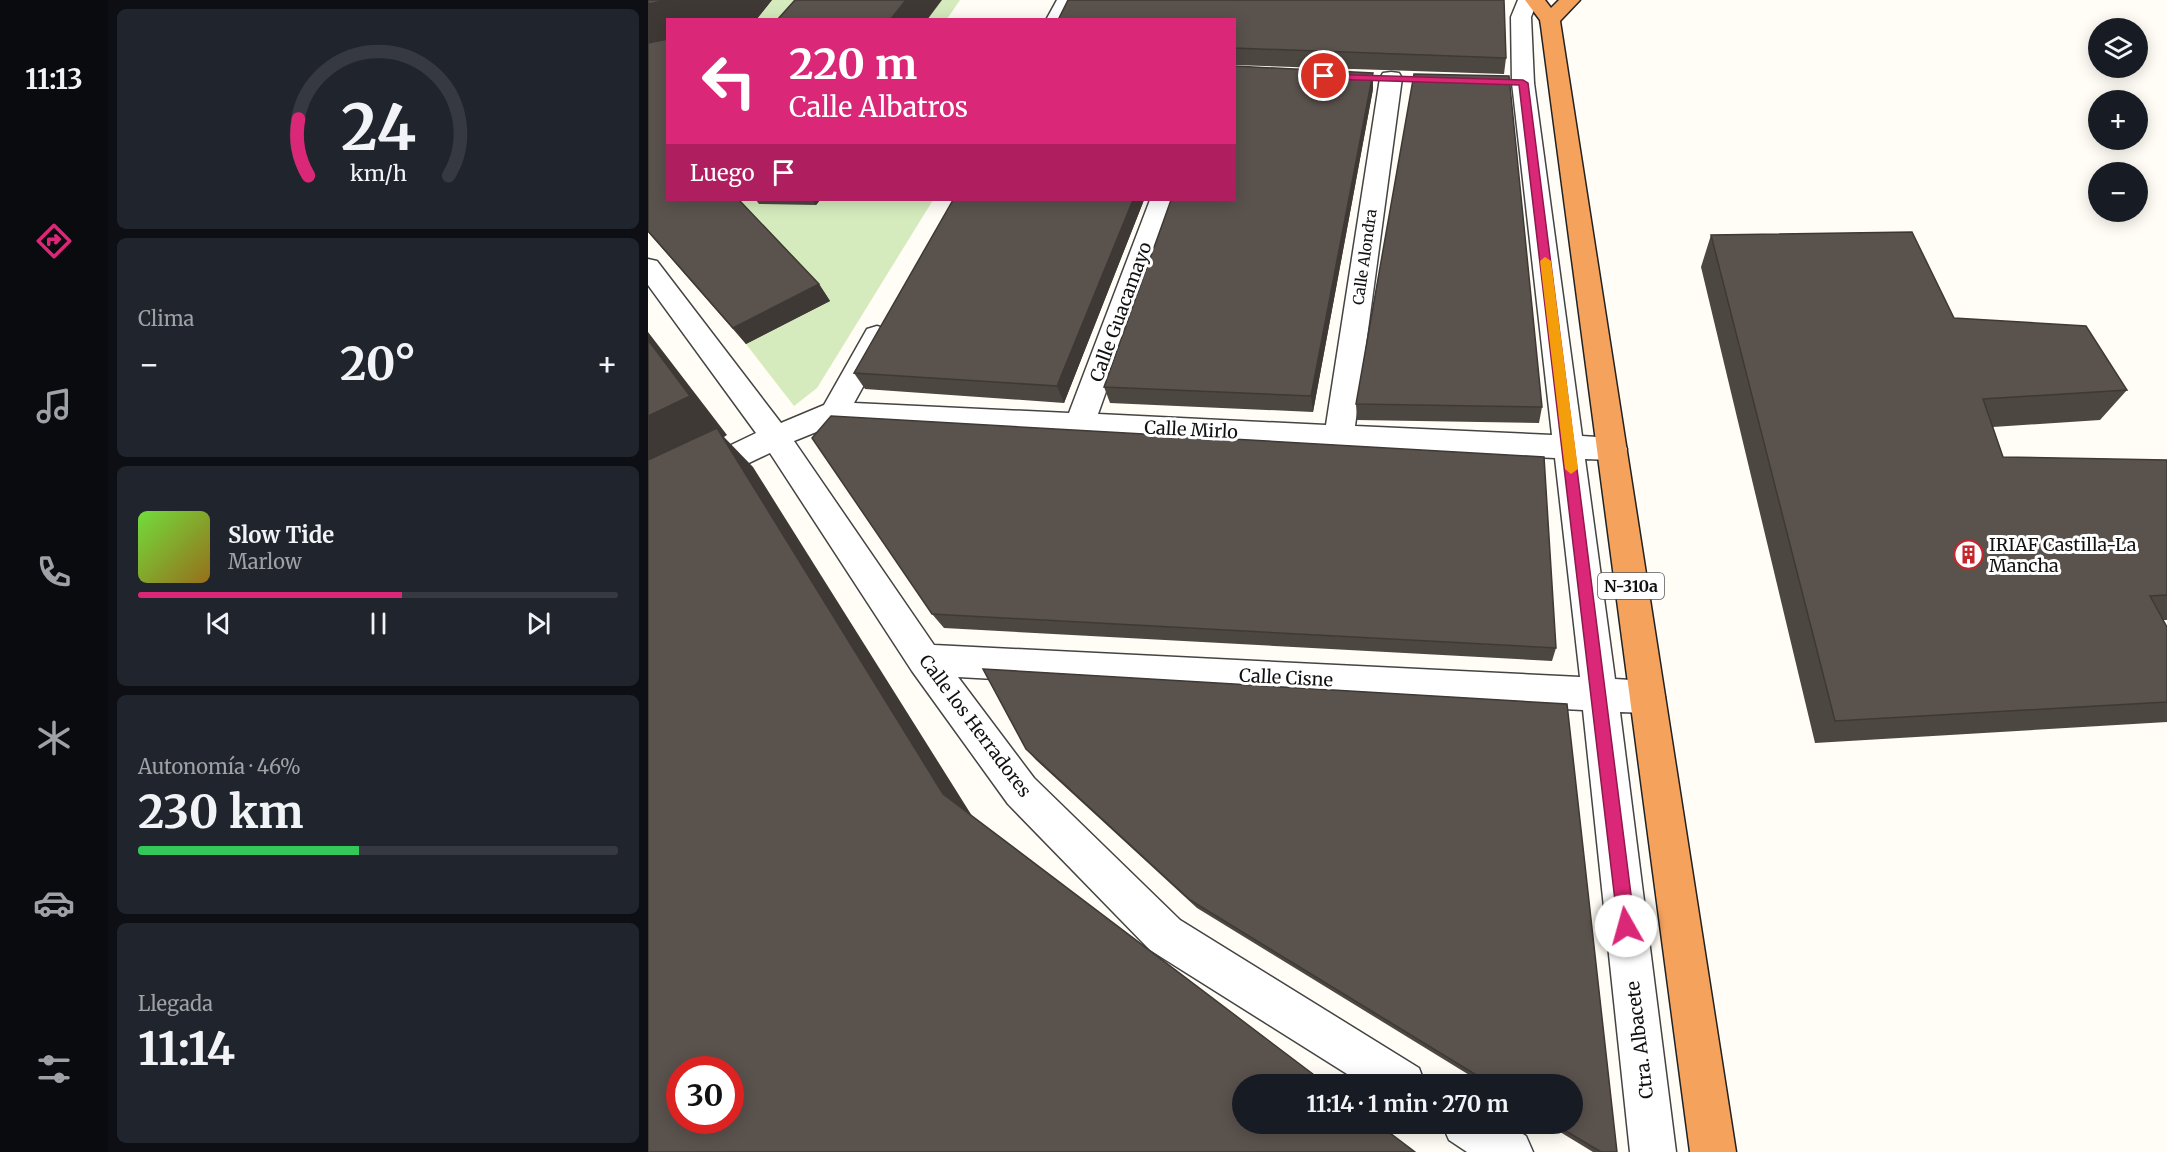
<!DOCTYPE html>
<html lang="es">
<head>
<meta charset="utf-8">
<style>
	:root { --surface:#171b24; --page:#20242c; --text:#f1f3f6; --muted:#9ea1a6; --line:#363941; --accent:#db2777 }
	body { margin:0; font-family:Merriweather,serif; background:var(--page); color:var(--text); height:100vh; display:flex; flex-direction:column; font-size:22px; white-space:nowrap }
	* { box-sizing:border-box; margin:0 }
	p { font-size:20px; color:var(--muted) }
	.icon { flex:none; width:33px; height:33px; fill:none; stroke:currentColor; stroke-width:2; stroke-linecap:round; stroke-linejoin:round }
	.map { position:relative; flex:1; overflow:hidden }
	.side { display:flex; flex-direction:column; gap:9px; padding:9px; background:#0d0f14; width:540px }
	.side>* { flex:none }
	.top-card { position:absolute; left:18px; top:18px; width:570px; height:183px; border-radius:0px; box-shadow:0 3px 15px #0003; background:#db2777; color:#fff; overflow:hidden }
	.tools { position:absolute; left:1440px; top:18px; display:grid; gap:12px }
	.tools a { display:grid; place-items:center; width:60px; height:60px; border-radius:50%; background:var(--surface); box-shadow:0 3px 15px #0003; font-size:30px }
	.speed { position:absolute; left:18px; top:1056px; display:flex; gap:12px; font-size:30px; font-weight:700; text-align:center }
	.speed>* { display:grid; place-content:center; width:78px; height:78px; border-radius:50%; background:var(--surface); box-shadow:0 3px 15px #0003; line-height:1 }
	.speed .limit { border:9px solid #d22; background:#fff; color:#111 }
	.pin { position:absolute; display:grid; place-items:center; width:51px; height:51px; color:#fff; margin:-26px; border:3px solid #fff; border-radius:50%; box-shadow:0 2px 6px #0007 }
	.me { position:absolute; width:66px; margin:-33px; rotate:353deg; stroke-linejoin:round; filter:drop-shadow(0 0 4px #0008) }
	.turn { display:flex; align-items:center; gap:21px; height:126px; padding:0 24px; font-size:27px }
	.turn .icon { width:78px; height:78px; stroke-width:2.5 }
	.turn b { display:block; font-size:42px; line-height:51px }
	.then { display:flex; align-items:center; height:57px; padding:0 24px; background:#0003; gap:12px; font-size:22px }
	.big { font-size:45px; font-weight:700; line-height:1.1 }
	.side .widget { flex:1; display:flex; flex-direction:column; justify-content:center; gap:9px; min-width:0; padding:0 21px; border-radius:9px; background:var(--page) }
	.side .dial { align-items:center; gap:0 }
	.dial svg { height:156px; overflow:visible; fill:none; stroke:var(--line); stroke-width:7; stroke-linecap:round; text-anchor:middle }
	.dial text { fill:var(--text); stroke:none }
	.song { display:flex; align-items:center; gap:18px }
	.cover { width:72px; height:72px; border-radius:9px; background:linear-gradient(135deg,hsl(100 70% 55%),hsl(40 70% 35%)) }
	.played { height:6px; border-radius:3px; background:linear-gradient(90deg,var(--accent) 55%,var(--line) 55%) }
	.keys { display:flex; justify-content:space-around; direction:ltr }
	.heat { display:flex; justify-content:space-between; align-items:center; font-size:33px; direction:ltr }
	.charge { height:9px; border-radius:4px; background:linear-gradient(90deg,#34c759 46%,var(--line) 0) }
	.trip { position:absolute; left:584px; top:1074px; width:351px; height:60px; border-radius:30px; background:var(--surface); box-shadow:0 3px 15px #0003; font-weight:700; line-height:60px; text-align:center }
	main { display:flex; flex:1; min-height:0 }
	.dock { display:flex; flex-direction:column; width:108px; justify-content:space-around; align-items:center; background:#090b0e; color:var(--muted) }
	.dock .icon { width:42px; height:42px }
	.dock .current { color:var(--accent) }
	.dock b { font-size:27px; color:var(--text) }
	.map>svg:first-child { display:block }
	.green { fill:#d5ebbd }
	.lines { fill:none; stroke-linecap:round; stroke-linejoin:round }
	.street-casing { stroke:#444; stroke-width:3 }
	.highway-casing { stroke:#222; stroke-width:3 }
	.street { fill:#fff; fill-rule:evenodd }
	.highway { fill:#f5a25d; fill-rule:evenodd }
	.wall { fill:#4d4742 }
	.shaded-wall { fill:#3f3936 }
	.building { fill:#5a524d; stroke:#3f3936; stroke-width:1.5; fill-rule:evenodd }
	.route { fill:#db2777; stroke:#8e194d; stroke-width:1.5 }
	.slow { fill:#f59e0b }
	.labels { text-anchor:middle; stroke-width:6; stroke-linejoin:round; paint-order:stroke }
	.far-street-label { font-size:15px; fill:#111; stroke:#fff }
	.shield { fill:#fff; stroke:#585858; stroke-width:1.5 }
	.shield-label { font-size:16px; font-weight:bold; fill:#111 }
	.street-label { font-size:18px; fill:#111; stroke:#fff }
	.poi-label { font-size:18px; fill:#111; stroke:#fff; text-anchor:start }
</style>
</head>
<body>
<main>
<nav class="dock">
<b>11:13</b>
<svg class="icon current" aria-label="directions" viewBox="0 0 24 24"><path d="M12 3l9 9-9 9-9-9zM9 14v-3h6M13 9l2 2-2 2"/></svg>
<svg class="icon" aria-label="music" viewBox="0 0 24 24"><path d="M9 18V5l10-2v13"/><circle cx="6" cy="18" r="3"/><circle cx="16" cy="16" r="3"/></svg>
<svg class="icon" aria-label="phone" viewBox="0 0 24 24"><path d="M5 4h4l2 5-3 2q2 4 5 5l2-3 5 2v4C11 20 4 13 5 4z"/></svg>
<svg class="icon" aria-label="climate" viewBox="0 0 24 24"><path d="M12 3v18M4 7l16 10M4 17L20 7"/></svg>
<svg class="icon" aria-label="car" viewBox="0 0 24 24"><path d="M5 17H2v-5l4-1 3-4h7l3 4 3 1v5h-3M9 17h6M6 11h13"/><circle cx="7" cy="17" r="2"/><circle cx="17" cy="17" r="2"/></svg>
<svg class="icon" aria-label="filters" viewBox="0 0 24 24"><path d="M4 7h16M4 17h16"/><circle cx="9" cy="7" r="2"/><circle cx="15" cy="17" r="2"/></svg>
</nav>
<section class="side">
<div class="widget dial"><svg viewBox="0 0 100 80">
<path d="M14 69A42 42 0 1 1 86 69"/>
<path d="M14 69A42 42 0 0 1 9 40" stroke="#db2777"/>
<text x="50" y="56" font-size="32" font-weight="700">24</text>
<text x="50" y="72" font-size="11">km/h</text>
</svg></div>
<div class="widget"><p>Clima</p>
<div class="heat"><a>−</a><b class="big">20°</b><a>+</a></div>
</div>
<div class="widget">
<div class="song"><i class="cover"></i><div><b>Slow Tide</b><p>Marlow</p></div></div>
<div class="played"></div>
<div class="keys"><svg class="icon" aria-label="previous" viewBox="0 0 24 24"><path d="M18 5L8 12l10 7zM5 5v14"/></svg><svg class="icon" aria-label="pause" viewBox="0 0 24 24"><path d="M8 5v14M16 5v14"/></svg><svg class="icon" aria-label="next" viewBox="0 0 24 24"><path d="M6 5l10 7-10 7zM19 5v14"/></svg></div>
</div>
<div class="widget"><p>Autonomía · 46%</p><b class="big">230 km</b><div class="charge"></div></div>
<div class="widget"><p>Llegada</p><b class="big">11:14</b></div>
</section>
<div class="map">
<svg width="1519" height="1152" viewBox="0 0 1519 1152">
	<rect width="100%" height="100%" fill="#fffdf5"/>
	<!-- green -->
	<path class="green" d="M124,0h188l-13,19 -191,1z
		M88,200h197l-116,188 -23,18 -48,-62 84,-43z"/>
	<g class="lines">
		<defs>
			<path id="street" d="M409,0h20l-11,20h-20z
				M870,0h20l-7,17 3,66 48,353 30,2 11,3 4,8 -4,8 -11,3 -27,-1 30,220 32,2 13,4 5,12 -5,12 -13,4 -27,-1 56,440h-46l-47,-442 -625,-33 76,101 146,142 239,148 6,16h-62l-213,-134 -142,-146 -96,-133 -142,-218 -122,58v-26l108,-52 -108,-148v-26l9,2 124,162 43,-18 43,-76 10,-3 10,3 4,7 -37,67 215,10 81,-213h24l-76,214 228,11 54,-347 3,-5 8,-1 8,1 3,5 -47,348 197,9 -40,-352 -1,-66zM188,424l719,34 25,219 -646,-32 -140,-204z
				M794,1124h65l19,12 7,16h-66l-18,-12z"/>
			<path id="highway" d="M877,0h20l6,8 8,-8h21l-20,21 176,1131h-46l-149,-1126 -1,-6z"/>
		</defs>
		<!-- street casing -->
		<use href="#street" class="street-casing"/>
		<!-- highway casing -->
		<use href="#highway" class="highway-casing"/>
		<!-- street -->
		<use href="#street" class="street"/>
		<!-- highway -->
		<use href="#highway" class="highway"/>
	</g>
	<!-- wall -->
	<path class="wall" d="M0,0h124l-16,20h-88v180l151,84 11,17 -84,43 -98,-112z
		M586,20l272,38 -2,16 -270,-9z
		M725,89l-60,323 -203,-9 -6,-16z
		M108,200h64l-4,5 -57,-1z
		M305,200h191l-80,203 -199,-14 -11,-16z
		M1063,235l243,83 173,72 -27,30 -107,7 10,30 164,3v160h-4l4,7v95l-352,21 -114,-476z
		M708,404l186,3 -3,16 -182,-3z
		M284,614l624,34 -4,13 -608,-33z
		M335,669l584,35 50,448h-24l-46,-28h25v-40h-88l-287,-176 -161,-148 -10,-11z"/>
	<!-- shaded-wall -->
	<path class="shaded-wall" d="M20,0h104l-16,20h-88v27l-20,5v-48z
		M258,0h36l-15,20h-37z
		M725,73v16l-60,323 -2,-16z
		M165,200h7l-4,5z
		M485,200h11l-80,203 -7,-17z
		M171,284l11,17 -84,43 -13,-16z
		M0,332l79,103 -3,2 29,30 221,352 -31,-25 -295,-320z"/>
	<!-- building -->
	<path class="building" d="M0,0h20l-20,4z
		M147,0h111l-16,20h-113z
		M420,0h436l2,58 -272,-10v-28h-176z
		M20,39v161h71l80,84 -86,44 -85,-97v-188z
		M586,66l139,7 -62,323 -207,-9 67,-187h63z
		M766,74l95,2 33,331 -186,-3z
		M305,200h180l-76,186 -203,-13z
		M1264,232l42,86 132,8 41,64 -144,9 20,58 164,3v135l-17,1 17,31v75l-332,19 -124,-486z
		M0,340l42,56 -42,20z
		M183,416l713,41 12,191 -624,-34 -120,-176z
		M69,428l226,366 383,290h-84v40h136l37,28h-767v-692zM32,1070h50v50h-50z
		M335,669l584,35 50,448h-16l-47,-28h18v-40h-81l-301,-184 -164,-151z"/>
	<!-- route -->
	<path class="route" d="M673,74l202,6 5,3 107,843 -3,6 -6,2 -6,-2 -2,-6 -99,-841 -195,-6 -3,-1z"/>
	<!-- slow -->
	<path class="slow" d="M897,257l6,4 27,208 -7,5 -6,-5 -25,-208z"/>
	<!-- icons -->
	<defs>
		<symbol id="building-ring" viewBox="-11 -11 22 22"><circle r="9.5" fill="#fff" stroke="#c4262e" stroke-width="1.5"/><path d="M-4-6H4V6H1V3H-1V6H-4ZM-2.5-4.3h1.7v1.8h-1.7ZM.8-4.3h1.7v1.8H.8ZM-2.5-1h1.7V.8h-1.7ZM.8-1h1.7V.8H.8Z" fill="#c4262e"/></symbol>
	</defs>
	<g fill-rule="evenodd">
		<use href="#building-ring" x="1304" y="538" width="33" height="33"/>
	</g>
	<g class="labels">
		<!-- far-street labels -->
		<g class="far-street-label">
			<text transform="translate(717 257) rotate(-82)" y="5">Calle Alondra</text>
		</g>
		<!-- shield labels -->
		<rect class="shield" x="950" y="573" width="66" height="26" rx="4.5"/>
		<g class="shield-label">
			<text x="983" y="592">N-310a</text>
		</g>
		<!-- street labels -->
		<g class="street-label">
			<text transform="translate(473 312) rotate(-70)" y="6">Calle Guacamayo</text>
			<text transform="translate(543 430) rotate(3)" y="6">Calle Mirlo</text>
			<text transform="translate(638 678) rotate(3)" y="6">Calle Cisne</text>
			<text transform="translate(327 726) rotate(53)" y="6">Calle los Herradores</text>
			<text transform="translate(992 1040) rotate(-97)" y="6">Ctra. Albacete</text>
		</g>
		<!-- poi labels -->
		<g class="poi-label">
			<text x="1341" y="551">IRIAF Castilla-La<tspan x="1341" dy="21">Mancha</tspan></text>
		</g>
	</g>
</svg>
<div class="tools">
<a><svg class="icon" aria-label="layers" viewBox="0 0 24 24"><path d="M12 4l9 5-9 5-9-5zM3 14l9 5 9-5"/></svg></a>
<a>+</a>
<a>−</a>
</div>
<div class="speed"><div class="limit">30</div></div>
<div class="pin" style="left:676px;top:76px;background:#d93025"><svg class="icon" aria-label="arrive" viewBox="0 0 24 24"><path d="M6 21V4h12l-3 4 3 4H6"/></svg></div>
<svg class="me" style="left:978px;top:926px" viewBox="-20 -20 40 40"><circle r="19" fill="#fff"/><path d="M0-13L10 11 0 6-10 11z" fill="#db2777"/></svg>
<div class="trip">11:14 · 1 min · 270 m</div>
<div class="top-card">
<div class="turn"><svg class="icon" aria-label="left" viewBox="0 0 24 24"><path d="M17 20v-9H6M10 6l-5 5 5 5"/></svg><div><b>220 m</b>Calle Albatros</div></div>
<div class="then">Luego<svg class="icon" aria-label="arrive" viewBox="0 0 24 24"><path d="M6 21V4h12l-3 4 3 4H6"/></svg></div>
</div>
</div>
</main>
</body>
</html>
